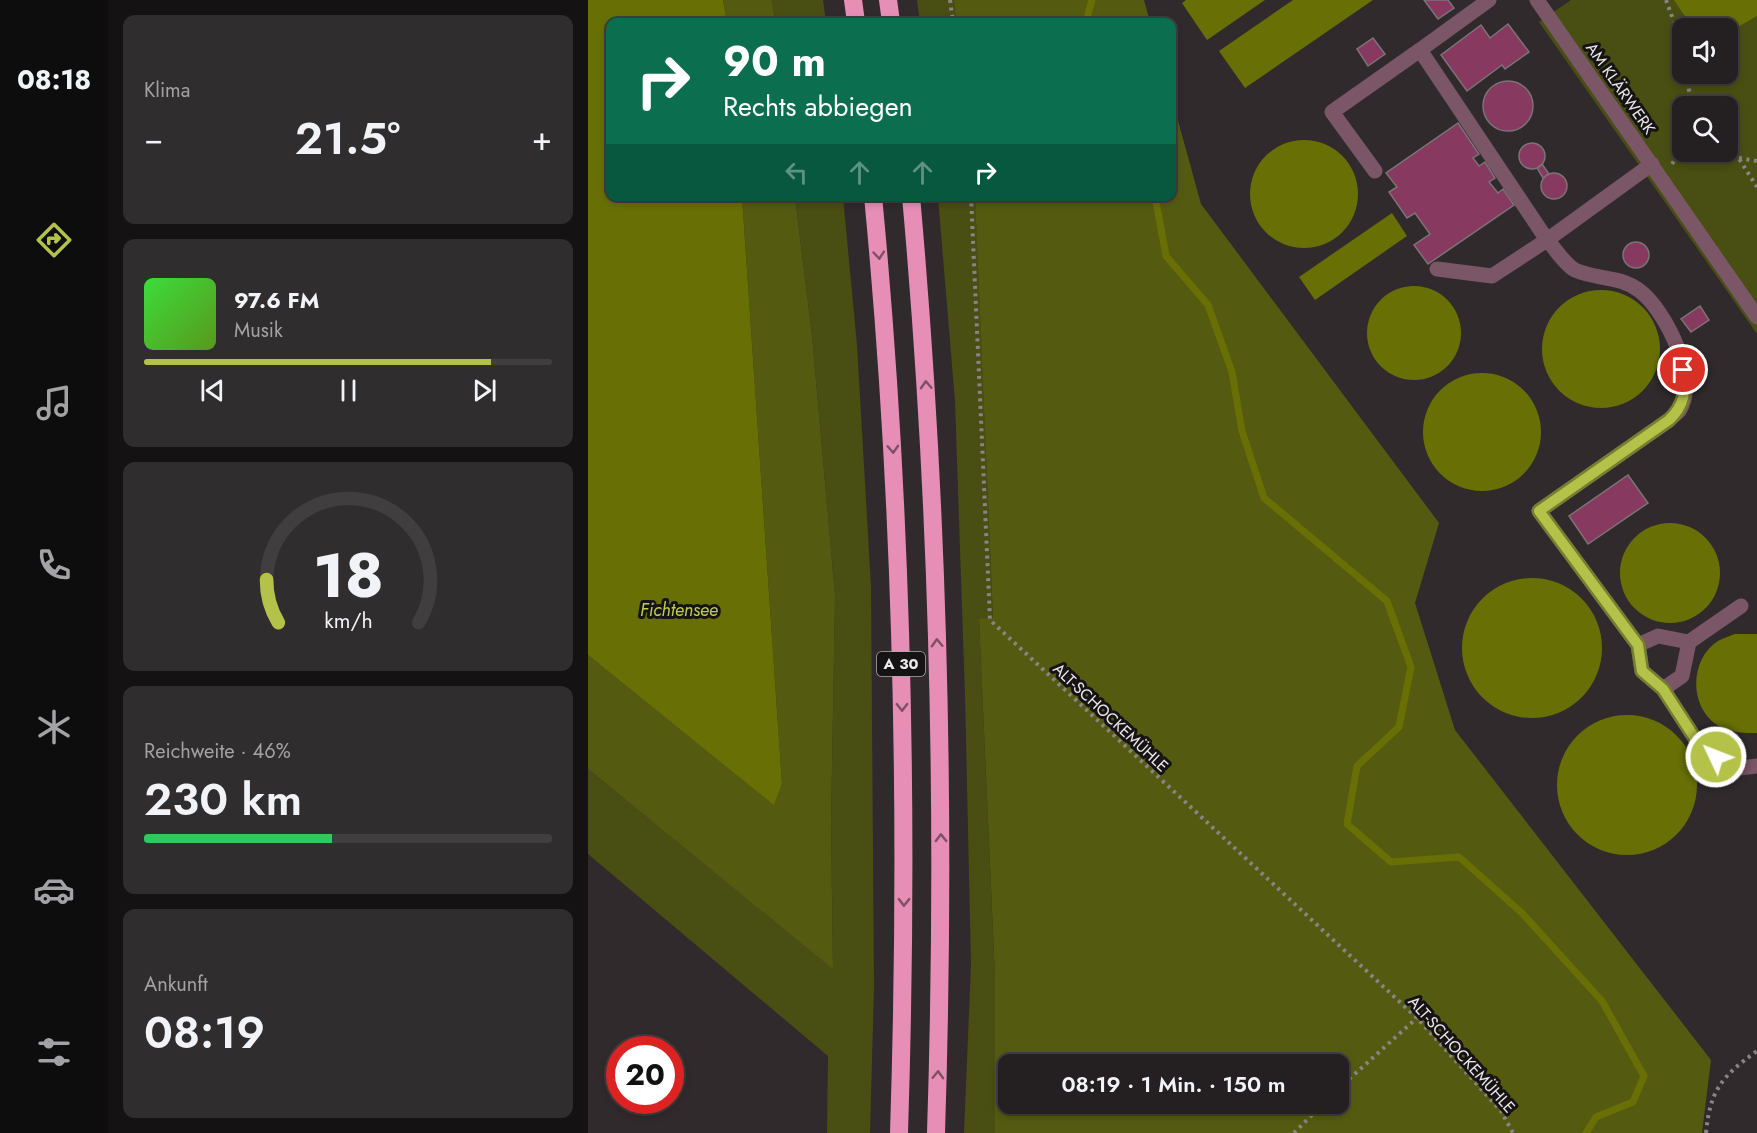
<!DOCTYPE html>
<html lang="de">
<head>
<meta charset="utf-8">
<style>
	:root { --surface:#242021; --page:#302d2e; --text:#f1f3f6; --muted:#a3a3a5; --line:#413e3f; --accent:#b5c249 }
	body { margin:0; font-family:Jost,sans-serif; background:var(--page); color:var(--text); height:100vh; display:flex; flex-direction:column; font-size:22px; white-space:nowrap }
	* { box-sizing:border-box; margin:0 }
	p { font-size:20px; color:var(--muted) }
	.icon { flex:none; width:33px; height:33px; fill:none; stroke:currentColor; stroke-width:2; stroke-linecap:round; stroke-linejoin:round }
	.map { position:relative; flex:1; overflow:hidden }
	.side { display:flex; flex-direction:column; gap:15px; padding:15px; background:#141212; width:480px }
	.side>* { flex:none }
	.hud { position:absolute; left:18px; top:18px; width:570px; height:183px; border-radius:12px; box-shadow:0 3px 9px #0003,0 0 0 2px var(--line); background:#0b6e4f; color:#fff; overflow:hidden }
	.controls { position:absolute; left:1084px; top:18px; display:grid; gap:12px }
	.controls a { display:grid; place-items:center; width:66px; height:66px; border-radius:12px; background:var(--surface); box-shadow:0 3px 9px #0003,0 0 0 2px var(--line); font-size:30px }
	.speed { position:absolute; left:18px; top:1036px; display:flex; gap:12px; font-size:30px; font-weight:700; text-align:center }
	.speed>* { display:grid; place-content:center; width:78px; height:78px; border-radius:50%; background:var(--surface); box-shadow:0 3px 9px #0003,0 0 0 2px var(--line); line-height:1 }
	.speed .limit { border:9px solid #d22; background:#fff; color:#111 }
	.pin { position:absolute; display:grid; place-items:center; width:51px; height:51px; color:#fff; margin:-26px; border:3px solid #fff; border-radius:50%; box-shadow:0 2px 6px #0007 }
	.me { position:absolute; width:66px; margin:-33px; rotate:313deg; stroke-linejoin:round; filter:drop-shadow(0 0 4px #0008) }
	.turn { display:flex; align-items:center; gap:21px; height:126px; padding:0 18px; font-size:27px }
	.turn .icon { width:78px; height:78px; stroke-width:2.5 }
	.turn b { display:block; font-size:42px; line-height:51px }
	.lanes { display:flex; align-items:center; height:57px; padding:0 18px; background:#0003; justify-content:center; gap:30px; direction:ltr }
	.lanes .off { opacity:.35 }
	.big { font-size:45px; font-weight:600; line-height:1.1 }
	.side .card { flex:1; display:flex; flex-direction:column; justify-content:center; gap:9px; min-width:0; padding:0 21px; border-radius:12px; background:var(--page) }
	.side .dial { align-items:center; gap:0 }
	.dial svg { height:156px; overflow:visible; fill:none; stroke:var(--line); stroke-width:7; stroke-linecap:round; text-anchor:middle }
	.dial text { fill:var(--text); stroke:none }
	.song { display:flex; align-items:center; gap:18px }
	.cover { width:72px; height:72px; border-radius:9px; background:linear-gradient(135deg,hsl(120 70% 55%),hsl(90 70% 35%)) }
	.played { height:6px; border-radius:3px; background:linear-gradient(90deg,var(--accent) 85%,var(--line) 85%) }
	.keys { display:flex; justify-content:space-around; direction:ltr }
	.heat { display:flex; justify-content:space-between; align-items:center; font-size:33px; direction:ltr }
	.charge { height:9px; border-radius:4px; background:linear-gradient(90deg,#34c759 46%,var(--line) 0) }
	.trip { position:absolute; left:410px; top:1054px; width:351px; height:60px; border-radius:12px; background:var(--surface); box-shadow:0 3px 9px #0003,0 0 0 2px var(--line); font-weight:600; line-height:60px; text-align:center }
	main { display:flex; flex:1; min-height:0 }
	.dock { display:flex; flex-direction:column; width:108px; justify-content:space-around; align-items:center; background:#0e0d0d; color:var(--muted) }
	.dock .icon { width:42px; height:42px }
	.dock .active { color:var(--accent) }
	.dock b { font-size:27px; color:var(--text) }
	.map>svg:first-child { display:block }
	.green { fill:#494e12; fill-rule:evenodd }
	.forest { fill:#545b11; fill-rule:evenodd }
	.water { fill:#687005 }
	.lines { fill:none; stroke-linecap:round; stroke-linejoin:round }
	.stream { stroke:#687005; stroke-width:7 }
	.building { fill:#883960; stroke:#7b7477; stroke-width:1.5 }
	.path { stroke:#898486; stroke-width:4; stroke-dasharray:3 4.5; stroke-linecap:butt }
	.minor { stroke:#7a5666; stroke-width:15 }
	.highway { stroke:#e68eb6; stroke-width:18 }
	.oneway { stroke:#7e5065 }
	.route-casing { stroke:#767e2f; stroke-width:15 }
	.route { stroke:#b5c249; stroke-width:10 }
	.labels { text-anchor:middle; stroke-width:6; stroke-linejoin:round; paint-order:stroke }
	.shield { fill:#161314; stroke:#aca9aa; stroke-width:1.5 }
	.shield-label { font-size:15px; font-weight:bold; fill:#ede9eb }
	.street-label { font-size:16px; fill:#ede9eb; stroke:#161314 }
	.water-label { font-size:18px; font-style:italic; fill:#c0cd53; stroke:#161314 }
</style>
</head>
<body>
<main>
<nav class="dock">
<b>08:18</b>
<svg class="icon active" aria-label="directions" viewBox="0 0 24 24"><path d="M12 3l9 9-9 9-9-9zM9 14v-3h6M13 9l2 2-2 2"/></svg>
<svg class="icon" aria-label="music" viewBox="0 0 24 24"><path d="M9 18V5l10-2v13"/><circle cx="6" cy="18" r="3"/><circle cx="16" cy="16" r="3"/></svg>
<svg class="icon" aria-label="phone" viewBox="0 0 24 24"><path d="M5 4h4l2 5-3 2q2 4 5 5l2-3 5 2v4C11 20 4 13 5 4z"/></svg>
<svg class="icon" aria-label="climate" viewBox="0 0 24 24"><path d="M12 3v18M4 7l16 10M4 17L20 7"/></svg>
<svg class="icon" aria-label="car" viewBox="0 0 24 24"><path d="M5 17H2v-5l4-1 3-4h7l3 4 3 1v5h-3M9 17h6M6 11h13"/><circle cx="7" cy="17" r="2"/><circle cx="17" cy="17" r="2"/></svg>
<svg class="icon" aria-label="filters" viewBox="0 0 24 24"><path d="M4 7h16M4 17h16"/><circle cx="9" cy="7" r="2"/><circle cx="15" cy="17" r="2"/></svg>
</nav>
<section class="side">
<div class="card"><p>Klima</p>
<div class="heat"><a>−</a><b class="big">21.5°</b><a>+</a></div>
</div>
<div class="card">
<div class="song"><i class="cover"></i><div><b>97.6 FM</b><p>Musik</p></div></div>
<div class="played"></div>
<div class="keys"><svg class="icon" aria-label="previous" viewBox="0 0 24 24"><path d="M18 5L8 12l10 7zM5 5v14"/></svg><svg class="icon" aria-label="pause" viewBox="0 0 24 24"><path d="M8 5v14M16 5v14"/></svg><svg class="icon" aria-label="next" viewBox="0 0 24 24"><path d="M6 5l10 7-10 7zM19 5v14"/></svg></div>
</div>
<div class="card dial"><svg viewBox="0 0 100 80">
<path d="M14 69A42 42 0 1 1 86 69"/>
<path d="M14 69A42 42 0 0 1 8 47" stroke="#b5c249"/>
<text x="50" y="56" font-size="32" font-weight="700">18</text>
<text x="50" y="72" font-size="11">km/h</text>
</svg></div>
<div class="card"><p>Reichweite · 46%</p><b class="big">230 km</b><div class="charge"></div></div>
<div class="card"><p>Ankunft</p><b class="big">08:19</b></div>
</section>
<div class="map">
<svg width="1169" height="1133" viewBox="0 0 1169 1133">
	<rect width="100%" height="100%" fill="#302a2c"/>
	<!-- green -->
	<path class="green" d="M184,0h51l3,22h-51z
		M329,0h37l2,22h-36z
		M983,0h186v334l-218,-312zM1095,28h45v46h-45zM1095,106h45v46h-45z
		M207,197h48l14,148 14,241 3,402 -4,145h-43l1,-77 -240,-202v-85l245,199 -2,-145 4,-228 -23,-259z
		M350,197h37l1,15 17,406 -14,2 16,356v157h-31l7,-168 -6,-270 -10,-294z"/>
	<!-- forest -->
	<path class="forest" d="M135,0h49l3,22h-48z
		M366,0h190l6,22h-194z
		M584,99l29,105 238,319 -24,80 40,127 256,330 -9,73h-707v-157l-16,-357 14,-1 -18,-421 197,-1zM420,1065h330v39h-330z
		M154,197h53l17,139 23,259 -4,228 2,146 -245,-200v-114l186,149 8,-20z"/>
	<!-- water -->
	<path class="water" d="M0,0h135l4,22h-117v174l132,1 40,587 -8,21 -186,-150z
		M598,0h79l-58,40 -25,-37z
		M705,0h80l-128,88 -26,-37z
		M1086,0h83v16l-26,15h-3v-3c-36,0 -34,2 -54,-28z
		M662 194a54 54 0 1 1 108 0a54 54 0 1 1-108 0Z
		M804,213l15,23 -92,64 -16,-23z
		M779 333a47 47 0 1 1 94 0a47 47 0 1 1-94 0Z
		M954 349a59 59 0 1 1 118 0a59 59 0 1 1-118 0Z
		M835 432a59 59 0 1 1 118 0a59 59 0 1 1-118 0Z
		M1032 573a50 50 0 1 1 100 0a50 50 0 1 1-100 0Z
		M874 648a70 70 0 1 1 140 0a70 70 0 1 1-140 0Z
		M1147,634h22v99c-13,0 -24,0 -36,-6 -32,-16 -33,-67 -3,-86 5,-3 12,-5 17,-7z
		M969 785a70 70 0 1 1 140 0a70 70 0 1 1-140 0Z"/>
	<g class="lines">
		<!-- stream -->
		<path class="stream" d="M498,22l6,-22
			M567,196l11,60 42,49 24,67 10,59 22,67 123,103 24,66 -12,60 -42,39 -10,58 44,38 68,-5 63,56 80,88 42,75 -11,26 -37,15 -10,16"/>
	</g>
	<!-- building -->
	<path class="building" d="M836,0h24l6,8 -16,11z
		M920,24l21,28 -24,17 -3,-4 -35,26 -26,-36 40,-30 9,13z
		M785,38l12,16 -17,12 -11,-17z
		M895 106a25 25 0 1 1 50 0a25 25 0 1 1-50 0Z
		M870,123l21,31 -6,4 6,8 6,-4 10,16 -6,4 9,11 5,-4 11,16 -86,59 -14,-19 16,-11 -15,-21 -8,5 -18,-26 8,-5 -11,-14z
		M931 156a13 13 0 1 1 26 0a13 13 0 1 1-26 0Z
		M954,164l7,10 -6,4 -6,-10z
		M953 186a13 13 0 1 1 26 0a13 13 0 1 1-26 0Z
		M1035 255a13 13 0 1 1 26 0a13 13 0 1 1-26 0Z
		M1112,306l9,14 -18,12 -10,-13z
		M1040,475l20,28 -60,41 -19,-28z"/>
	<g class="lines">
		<!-- path -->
		<path class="path" d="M362,0l3,22
			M1078,0l13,36 4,22
			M1098,74l6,32
			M1140,150l10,7 19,30
			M1151,158l18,3
			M1084,164l11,-17
			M383,196l19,424 427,398 84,93 12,22
			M750,1089l79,-71
			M706,1133l29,-29
			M1118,1133c4,-43 16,-57 51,-82"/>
		<!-- minor -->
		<path class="minor" d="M901,0l-69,50 127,190 105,-76
			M949,0l220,317
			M787,171l-43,-59 88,-62
			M849,269l55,7 55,-36c8,8 18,25 28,30 22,10 44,5 65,21 26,20 60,89 39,120 -3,3 -7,6 -10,9l-130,91 99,134 20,-9 31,6
			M1153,606l-52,36 -7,34 -19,13 37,57 32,23 25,-3
			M1050,645l4,26 21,18"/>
		<!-- highway -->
		<path class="highway" d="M265,0l3,22
			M300,0l3,22
			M285,196c30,312 36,625 26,937
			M323,196c28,312 35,625 25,937"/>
	</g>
	<!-- one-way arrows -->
	<defs><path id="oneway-chevron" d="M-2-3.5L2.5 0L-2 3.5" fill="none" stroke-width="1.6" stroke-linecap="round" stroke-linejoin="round" transform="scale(1.5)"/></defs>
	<g class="oneway">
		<use href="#oneway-chevron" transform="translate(291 255) rotate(85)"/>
		<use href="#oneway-chevron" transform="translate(338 385) rotate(-93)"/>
		<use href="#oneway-chevron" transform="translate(305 449) rotate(87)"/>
		<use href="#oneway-chevron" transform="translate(349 643) rotate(-92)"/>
		<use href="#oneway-chevron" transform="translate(314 707) rotate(89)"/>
		<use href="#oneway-chevron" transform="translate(353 838) rotate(-91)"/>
		<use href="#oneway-chevron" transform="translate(316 902) rotate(91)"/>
		<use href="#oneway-chevron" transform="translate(350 1075) rotate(-88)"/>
	</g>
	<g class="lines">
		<defs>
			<path id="route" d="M1095,370c3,21 2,35 -14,50l-130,91 99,134 4,26 21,18 37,57 16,11"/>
		</defs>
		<!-- route casing -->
		<use href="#route" class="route-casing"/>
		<!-- route -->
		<use href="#route" class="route"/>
	</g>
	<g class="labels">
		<!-- shield labels -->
		<rect class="shield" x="289" y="652" width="48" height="24" rx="4.5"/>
		<g class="shield-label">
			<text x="313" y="669">A 30</text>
		</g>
		<!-- street labels -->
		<g class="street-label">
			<text transform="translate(1033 88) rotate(55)" y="6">AM KLÄRWERK</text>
			<text transform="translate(523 717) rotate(43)" y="6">ALT-SCHOCKEMÜHLE</text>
			<text transform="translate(874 1054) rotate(48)" y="6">ALT-SCHOCKEMÜHLE</text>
		</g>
		<!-- water labels -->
		<g class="water-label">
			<text x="91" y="616">Fichtensee</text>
		</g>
	</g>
</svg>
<div class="controls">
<a><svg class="icon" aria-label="sound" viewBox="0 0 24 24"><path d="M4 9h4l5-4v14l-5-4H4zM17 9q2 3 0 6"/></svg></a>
<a><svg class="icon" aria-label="search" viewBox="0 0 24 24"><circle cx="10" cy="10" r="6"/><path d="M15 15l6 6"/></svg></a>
</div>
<div class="speed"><div class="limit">20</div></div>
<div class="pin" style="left:1095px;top:370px;background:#d93025"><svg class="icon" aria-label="arrive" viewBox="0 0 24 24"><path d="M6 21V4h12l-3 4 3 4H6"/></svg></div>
<svg class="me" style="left:1128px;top:757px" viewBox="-20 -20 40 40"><circle r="17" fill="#b5c249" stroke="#fff" stroke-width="3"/><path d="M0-11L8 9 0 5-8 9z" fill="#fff"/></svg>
<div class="trip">08:19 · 1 Min. · 150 m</div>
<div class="hud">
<div class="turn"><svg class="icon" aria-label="right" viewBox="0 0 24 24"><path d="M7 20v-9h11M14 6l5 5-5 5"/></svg><div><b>90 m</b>Rechts abbiegen</div></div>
<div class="lanes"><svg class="icon off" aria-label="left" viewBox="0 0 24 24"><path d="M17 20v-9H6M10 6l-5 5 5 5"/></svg><svg class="icon off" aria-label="ahead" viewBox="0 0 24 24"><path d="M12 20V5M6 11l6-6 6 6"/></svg><svg class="icon off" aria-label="ahead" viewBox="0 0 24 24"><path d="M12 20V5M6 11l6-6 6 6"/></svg><svg class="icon" aria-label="right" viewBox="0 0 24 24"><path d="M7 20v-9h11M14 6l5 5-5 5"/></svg></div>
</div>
</div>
</main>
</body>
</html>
